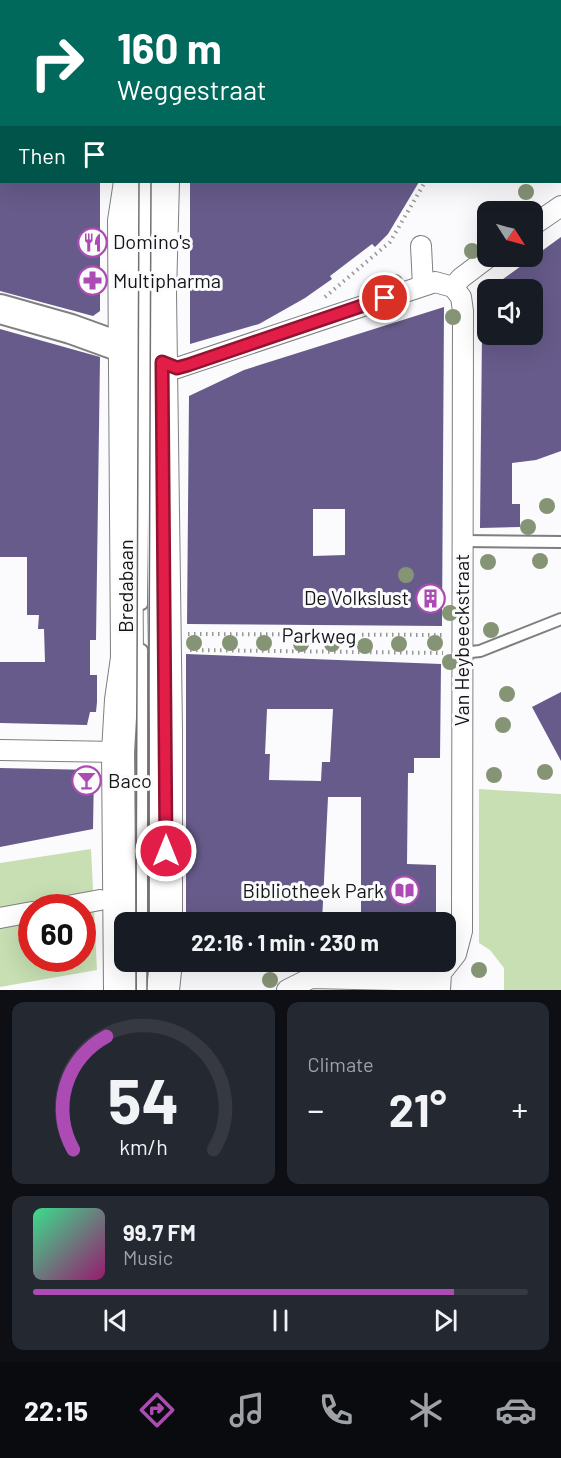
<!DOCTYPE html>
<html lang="en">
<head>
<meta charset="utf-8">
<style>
	:root { --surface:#171b24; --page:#242831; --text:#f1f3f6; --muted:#9ea1a6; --line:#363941; --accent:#ac4bb3 }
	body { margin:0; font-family:Barlow,sans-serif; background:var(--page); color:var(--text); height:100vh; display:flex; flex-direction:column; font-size:22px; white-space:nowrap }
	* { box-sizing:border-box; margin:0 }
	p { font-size:20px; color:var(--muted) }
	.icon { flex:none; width:33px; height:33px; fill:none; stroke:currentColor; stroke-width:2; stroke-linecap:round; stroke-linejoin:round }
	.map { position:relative; height:990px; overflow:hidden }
	.side { display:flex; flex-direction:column; gap:12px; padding:12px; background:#0d0f14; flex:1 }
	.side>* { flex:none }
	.banner { position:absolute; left:0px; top:0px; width:561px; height:183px; box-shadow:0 6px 24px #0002; background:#00695c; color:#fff; overflow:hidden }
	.needle { width:39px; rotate:126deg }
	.tools { position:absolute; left:477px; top:201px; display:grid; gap:12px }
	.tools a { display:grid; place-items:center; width:66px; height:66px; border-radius:12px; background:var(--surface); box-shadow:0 6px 24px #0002; font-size:30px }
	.speed { position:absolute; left:18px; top:894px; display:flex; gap:12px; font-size:30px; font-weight:700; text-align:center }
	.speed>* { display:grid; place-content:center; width:78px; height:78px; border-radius:50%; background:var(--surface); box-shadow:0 6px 24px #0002; line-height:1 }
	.speed .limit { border:9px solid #d22; background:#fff; color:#111 }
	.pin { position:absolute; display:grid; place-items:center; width:51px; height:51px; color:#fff; margin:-26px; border:3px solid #fff; border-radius:50%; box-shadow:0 2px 6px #0007 }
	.me { position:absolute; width:66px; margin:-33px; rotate:0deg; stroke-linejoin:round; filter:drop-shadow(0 0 4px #0008) }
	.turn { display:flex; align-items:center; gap:21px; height:126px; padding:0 18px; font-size:27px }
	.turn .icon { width:78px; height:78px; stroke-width:2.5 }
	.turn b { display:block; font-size:42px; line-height:51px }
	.then { display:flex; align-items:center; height:57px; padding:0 18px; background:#0003; gap:12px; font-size:22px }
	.big { font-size:45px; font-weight:700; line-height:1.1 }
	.side .card { flex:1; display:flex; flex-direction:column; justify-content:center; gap:9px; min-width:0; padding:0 21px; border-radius:12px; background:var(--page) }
	.side .dial { align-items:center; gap:0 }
	.dial svg { height:156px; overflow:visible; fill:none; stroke:var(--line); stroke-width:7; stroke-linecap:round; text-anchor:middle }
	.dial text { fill:var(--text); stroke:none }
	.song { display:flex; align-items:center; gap:18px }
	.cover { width:72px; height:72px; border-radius:9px; background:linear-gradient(135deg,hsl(150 70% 55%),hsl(320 70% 35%)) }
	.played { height:6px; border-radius:3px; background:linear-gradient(90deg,var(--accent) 85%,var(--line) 85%) }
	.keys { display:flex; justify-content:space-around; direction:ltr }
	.heat { display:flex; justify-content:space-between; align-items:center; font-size:33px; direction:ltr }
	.side .tiles { flex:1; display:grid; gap:12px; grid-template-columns:1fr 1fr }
	.card:last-child { grid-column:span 2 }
	.trip { position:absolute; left:114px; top:912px; width:342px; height:60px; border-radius:12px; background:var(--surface); box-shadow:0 6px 24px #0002; font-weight:700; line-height:60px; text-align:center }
	.menu { display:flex; height:96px; justify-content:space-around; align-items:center; background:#090b0e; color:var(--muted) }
	.menu .icon { width:42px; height:42px }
	.menu .current { color:var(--accent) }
	.menu b { font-size:27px; color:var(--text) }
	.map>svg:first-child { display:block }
	.green { fill:#c7dfb3; fill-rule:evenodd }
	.building { fill:#665b8a; fill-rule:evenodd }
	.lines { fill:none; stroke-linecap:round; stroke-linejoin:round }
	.lane-casing { stroke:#7f7f81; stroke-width:14 }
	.street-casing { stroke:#7f7f81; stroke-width:22 }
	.secondary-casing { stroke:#7f7f81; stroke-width:32 }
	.primary-casing { stroke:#7f7f81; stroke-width:34 }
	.path { stroke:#969697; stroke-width:4; stroke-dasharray:1.5 4.5; stroke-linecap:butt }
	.lane { stroke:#fff; stroke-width:10 }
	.street { stroke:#fff; stroke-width:20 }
	.secondary { stroke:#fff; stroke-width:28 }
	.primary { stroke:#fff; stroke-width:32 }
	.tram { stroke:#717172; stroke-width:1.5 }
	.tree { fill:#869476 }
	.route-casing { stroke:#92132f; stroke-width:15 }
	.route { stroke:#e11d48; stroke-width:10 }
	.labels { text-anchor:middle; stroke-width:6; stroke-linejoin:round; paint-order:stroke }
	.poi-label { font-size:20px; fill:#141515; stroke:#fbfbfd; text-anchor:start }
	.street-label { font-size:20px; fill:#141515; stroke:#fbfbfd }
</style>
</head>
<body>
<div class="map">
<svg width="561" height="990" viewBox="0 0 561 990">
	<rect width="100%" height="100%" fill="#fbfbfd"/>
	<!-- green -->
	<path class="green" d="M479,789l82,5v196h-57v-22l-14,-18 -11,-7z
		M91,849l6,121 -97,17v-124zM32,908h50v50h-50z"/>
	<!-- building -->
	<path class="building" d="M0,182h100v129l-7,5 -93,-25z
		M190,182h229l-31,52 -13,13 -3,-3 -42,32 2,3 -27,19 -46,26 -69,20z
		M561,237v214l-25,9 -24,3v41h8v23l-40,1 2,-194h50v-44h-44z
		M444,307l-2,319 -255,-2 2,-228 55,-26zM313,509h32v46l-32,1z
		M0,329l100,28 -4,283h-6v35h7v27l-1,10h-6l-3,13 -87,-2v-61h45l-1,-33h-6l1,-14h-12v-58h-27z
		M186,654l255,10 -1,94h-26v15h-6l-1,91 29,1v57h-75v-125h-33l-6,125h-136zM267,709h66l-3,53h-8l-1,19 -52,-1 1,-26h-5z
		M561,692v69l-29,-54z
		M0,768l94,2 -1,59 -93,18z"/>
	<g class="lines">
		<defs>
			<path id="lane" d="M147,2v-2
				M462,541l99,1
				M142,604l3,-422
				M462,653l18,-2 81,-32
				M142,922v-272
				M142,990v-28"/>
			<path id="street" d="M465,2v-2
				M0,7l2,1
				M560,111l1,-2
				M560,152l1,4
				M532,226l29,-20
				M421,246l2,40
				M453,287l8,-9 29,-22
				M162,362l15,6 258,-86 18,5
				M0,750l118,2
				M57,908l43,-8
				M0,918l32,-6
				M287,990l24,-12 129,3
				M440,990l1,-17 15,-19 6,-23 1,-620 -2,-14 -8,-10"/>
			<path id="secondary" d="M0,309l71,20 91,33"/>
			<path id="primary" d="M130,2v-2
				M163,2v-2
				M163,182l-3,111 6,438v191
				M120,990l-2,-238 3,-52 6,-42 -3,-437 6,-39
				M163,990l3,-28"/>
		</defs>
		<!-- lane casing -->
		<use href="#lane" class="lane-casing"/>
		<!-- street casing -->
		<use href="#street" class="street-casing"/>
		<!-- secondary casing -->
		<use href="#secondary" class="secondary-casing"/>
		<!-- primary casing -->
		<use href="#primary" class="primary-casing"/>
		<!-- path -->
		<path class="path" d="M325,297l65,-55 35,-60
			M188,634l257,1
			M190,650l253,3"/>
		<!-- lane -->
		<use href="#lane" class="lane"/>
		<!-- street -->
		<use href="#street" class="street"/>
		<!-- secondary -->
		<use href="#secondary" class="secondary"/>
		<!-- primary -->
		<use href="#primary" class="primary"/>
		<!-- tram -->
		<path class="tram" d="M141,2v-2
			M153,2v-2
			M136,922l3,-740
			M148,922l3,-740
			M136,990v-28
			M147,990v-28"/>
	</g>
	<!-- trees -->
	<g class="tree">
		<circle cx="526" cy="192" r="8"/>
		<circle cx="472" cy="251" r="8"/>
		<circle cx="395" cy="282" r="8"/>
		<circle cx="453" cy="317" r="8"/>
		<circle cx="547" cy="506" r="8"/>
		<circle cx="528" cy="527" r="8"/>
		<circle cx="540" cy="561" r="8"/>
		<circle cx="488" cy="562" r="8"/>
		<circle cx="406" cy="575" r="8"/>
		<circle cx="450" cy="613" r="8"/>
		<circle cx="491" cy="630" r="8"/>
		<circle cx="194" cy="643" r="8"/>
		<circle cx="230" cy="643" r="8"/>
		<circle cx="264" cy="643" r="8"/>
		<circle cx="435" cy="643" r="8"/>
		<circle cx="301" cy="644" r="8"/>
		<circle cx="332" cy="644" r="8"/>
		<circle cx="399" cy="644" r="8"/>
		<circle cx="365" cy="646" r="8"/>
		<circle cx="450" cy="662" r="8"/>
		<circle cx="507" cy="694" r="8"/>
		<circle cx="503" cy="725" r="8"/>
		<circle cx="545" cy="772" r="8"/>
		<circle cx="494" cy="775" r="8"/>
		<circle cx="479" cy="970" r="8"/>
		<circle cx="270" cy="980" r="8"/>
	</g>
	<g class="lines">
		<defs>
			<path id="route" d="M166,851l-4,-489 15,6 11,-3 197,-67"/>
		</defs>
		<!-- route casing -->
		<use href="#route" class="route-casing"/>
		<!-- route -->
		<use href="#route" class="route"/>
	</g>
	<!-- icons -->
	<defs>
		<symbol id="restaurant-ring" viewBox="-11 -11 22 22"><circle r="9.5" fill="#fbfbfd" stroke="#ac4bb3" stroke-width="1.5"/><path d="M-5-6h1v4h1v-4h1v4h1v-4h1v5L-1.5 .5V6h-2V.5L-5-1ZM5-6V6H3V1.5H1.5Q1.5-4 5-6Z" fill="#ac4bb3"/></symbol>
		<symbol id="pharmacy-ring" viewBox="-11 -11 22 22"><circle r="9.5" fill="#fbfbfd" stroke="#ac4bb3" stroke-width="1.5"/><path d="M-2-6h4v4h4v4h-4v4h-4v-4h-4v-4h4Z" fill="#ac4bb3"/></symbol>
		<symbol id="building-ring" viewBox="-11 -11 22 22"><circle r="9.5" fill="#fbfbfd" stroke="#ac4bb3" stroke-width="1.5"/><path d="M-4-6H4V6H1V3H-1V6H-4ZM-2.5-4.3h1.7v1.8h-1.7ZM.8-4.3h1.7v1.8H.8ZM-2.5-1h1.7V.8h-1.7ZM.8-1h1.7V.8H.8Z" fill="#ac4bb3"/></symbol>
		<symbol id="bar-ring" viewBox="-11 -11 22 22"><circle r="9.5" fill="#fbfbfd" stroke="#ac4bb3" stroke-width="1.5"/><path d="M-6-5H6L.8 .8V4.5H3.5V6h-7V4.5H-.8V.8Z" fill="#ac4bb3"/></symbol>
		<symbol id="library-ring" viewBox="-11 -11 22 22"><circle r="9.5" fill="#fbfbfd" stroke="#ac4bb3" stroke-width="1.5"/><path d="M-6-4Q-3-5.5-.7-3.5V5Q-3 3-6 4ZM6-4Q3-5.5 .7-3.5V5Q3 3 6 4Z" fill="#ac4bb3"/></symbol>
	</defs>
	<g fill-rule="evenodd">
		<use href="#restaurant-ring" x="76" y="226" width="33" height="33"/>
		<use href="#pharmacy-ring" x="76" y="264" width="33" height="33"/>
		<use href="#building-ring" x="414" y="582" width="33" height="33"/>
		<use href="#bar-ring" x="70" y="764" width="33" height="33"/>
		<use href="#library-ring" x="388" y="874" width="33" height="33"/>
	</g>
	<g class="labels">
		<!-- poi labels -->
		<g class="poi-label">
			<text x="113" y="249">Domino's</text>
			<text x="113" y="288">Multipharma</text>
			<text x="409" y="605" text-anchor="end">De Volkslust</text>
			<text x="108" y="788">Baco</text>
			<text x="384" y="898" text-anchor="end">Bibliotheek Park</text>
		</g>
		<!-- street labels -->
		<g class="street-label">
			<text transform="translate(126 586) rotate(-90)" y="7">Bredabaan</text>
			<text transform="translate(319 636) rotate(1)" y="7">Parkweg</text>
			<text transform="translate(462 640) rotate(-90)" y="7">Van Heybeeckstraat</text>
		</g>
	</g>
</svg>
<div class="tools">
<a><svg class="needle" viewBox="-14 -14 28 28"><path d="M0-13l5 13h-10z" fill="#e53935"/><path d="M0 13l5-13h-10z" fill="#9ea1a6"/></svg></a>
<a><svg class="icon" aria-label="sound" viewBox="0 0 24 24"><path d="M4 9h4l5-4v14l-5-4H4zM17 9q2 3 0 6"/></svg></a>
</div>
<div class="speed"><div class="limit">60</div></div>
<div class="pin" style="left:385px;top:298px;background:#d93025"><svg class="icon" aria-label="arrive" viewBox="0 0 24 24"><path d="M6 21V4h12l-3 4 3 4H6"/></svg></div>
<svg class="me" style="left:166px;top:851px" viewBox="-20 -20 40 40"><circle r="17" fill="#e11d48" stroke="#fff" stroke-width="3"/><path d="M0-11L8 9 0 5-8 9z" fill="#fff"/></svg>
<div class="trip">22:16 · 1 min · 230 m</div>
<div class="banner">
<div class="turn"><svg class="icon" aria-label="right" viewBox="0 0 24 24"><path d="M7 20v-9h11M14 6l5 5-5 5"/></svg><div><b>160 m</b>Weggestraat</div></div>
<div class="then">Then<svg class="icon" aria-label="arrive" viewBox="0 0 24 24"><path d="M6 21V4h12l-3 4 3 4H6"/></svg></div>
</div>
</div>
<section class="side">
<div class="tiles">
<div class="card dial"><svg viewBox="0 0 100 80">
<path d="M14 69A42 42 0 1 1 86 69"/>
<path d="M14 69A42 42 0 0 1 31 11" stroke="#ac4bb3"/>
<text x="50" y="56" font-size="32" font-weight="700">54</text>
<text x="50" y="72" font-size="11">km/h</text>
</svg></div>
<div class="card"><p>Climate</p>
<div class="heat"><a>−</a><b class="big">21°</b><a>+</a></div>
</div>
<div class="card">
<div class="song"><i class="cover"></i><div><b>99.7 FM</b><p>Music</p></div></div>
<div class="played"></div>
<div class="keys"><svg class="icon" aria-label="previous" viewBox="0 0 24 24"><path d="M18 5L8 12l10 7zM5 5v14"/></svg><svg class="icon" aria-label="pause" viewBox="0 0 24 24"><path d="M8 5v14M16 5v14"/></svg><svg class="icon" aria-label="next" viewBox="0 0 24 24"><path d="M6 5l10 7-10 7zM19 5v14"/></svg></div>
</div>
</div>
</section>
<nav class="menu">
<b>22:15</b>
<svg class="icon current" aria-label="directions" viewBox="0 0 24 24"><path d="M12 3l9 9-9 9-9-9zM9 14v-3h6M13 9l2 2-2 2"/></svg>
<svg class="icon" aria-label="music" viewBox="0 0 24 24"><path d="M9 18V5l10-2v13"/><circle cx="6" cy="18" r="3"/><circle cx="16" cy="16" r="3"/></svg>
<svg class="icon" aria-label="phone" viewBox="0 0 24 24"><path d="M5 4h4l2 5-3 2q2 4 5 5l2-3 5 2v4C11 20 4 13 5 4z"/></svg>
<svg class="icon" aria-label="climate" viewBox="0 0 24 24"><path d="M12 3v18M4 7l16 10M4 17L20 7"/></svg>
<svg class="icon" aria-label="car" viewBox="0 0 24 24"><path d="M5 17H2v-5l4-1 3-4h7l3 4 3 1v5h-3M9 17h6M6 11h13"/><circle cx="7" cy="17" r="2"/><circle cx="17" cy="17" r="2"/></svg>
</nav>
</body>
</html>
